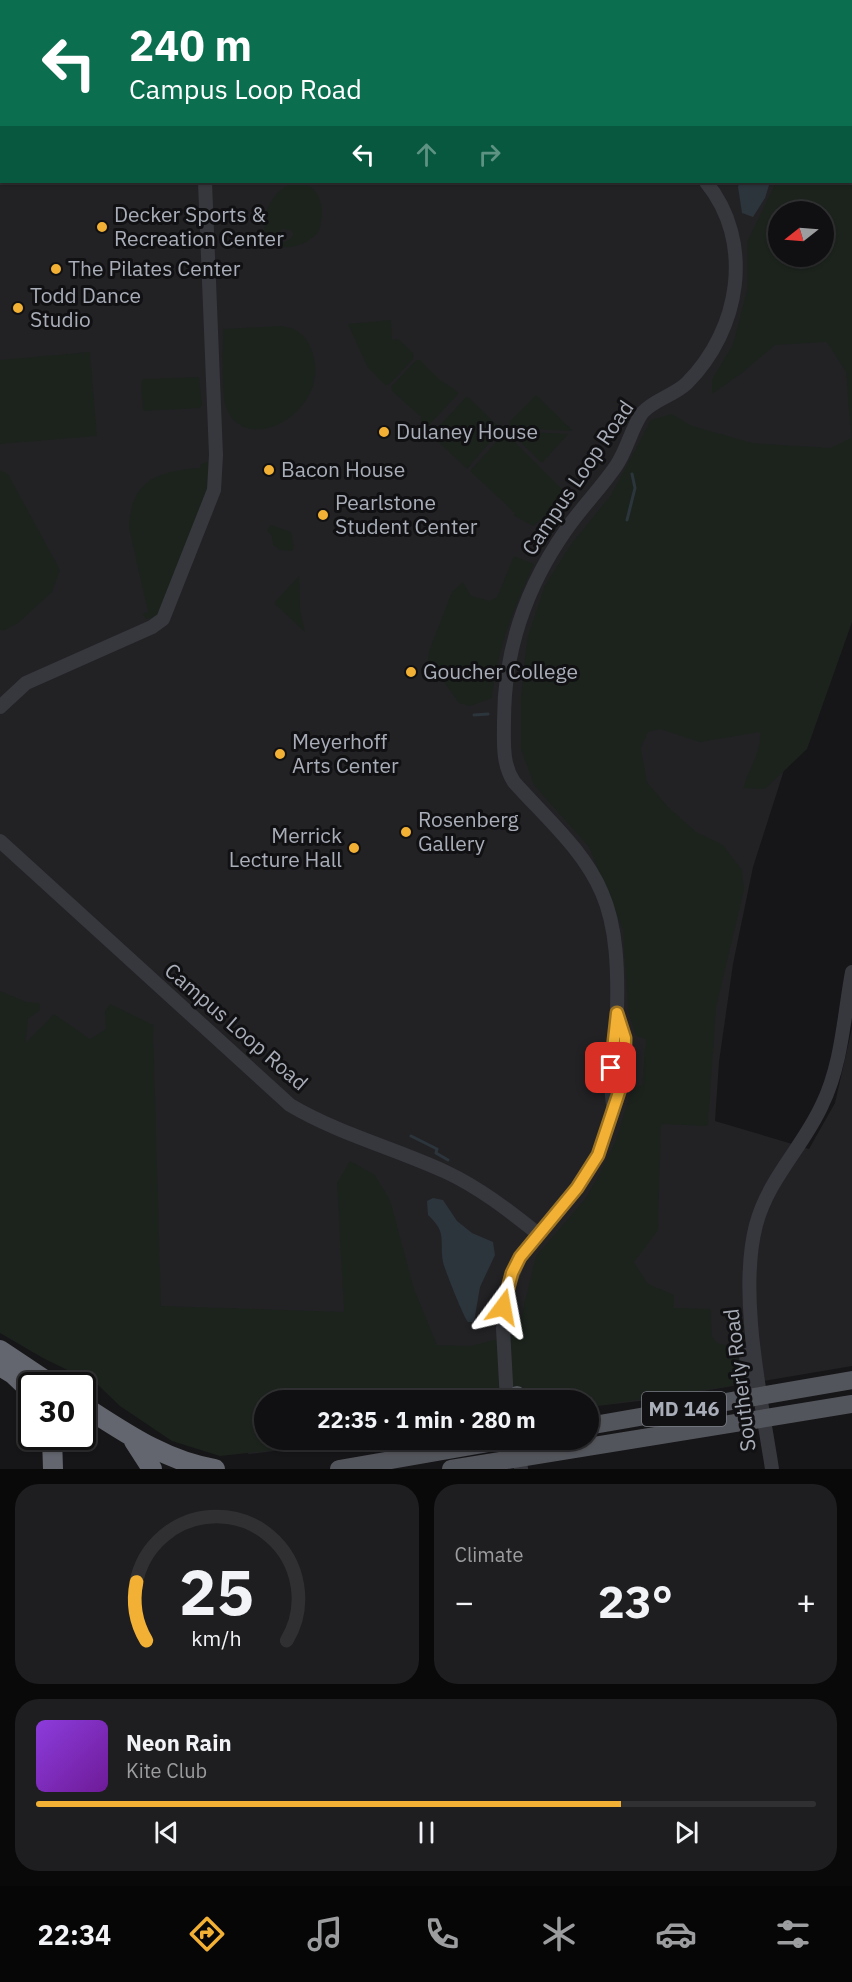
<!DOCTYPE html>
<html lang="en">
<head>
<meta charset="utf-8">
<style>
	:root { --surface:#101012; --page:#1e1e20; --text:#f1f3f6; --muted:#9c9d9f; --line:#303032; --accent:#f2b134 }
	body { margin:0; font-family:"IBM Plex Sans",sans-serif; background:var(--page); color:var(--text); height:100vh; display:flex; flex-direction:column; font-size:22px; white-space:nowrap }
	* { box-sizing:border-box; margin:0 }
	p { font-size:20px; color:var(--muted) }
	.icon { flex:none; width:33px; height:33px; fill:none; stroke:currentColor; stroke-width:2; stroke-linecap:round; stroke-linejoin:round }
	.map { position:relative; height:1469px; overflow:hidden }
	.details { display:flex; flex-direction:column; gap:15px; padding:15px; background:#09090a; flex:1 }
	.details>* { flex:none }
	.top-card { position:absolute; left:0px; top:0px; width:852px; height:183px; box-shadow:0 2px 4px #0004,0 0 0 2px var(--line); background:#0b6e4f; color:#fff; overflow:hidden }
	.needle { width:39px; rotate:253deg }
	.fabs { position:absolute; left:768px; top:201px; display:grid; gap:12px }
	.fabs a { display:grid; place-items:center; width:66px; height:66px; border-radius:50%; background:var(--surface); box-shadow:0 2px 4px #0004,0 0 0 2px var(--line); font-size:30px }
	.speed { position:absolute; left:18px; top:1372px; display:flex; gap:12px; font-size:30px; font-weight:700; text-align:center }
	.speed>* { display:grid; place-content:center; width:78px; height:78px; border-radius:50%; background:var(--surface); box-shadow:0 2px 4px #0004,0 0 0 2px var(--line); line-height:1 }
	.speed .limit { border:3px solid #111; border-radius:9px; background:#fff; color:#111 }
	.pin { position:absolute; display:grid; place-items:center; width:51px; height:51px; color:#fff; margin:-26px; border-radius:12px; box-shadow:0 3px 9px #0006 }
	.me { position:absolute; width:66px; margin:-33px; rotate:13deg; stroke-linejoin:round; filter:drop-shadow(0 0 4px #0008) }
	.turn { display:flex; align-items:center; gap:21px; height:126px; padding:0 30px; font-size:27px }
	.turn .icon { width:78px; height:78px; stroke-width:2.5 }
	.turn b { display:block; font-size:42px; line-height:51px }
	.lanes { display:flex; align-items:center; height:57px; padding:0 30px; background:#0003; justify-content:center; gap:30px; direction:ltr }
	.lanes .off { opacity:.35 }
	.big { font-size:45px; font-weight:800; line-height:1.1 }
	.details .card { flex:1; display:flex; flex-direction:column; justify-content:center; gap:9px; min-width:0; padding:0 21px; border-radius:24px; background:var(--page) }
	.details .dial { align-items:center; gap:0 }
	.dial svg { height:156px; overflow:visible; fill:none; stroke:var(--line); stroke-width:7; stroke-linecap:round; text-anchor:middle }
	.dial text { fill:var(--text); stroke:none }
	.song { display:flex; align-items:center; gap:18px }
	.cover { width:72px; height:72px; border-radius:9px; background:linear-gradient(135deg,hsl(270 70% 55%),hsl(280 70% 35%)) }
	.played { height:6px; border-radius:3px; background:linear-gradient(90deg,var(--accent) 75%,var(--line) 75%) }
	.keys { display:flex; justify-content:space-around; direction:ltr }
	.heat { display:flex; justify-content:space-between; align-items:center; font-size:33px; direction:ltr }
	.details .tiles { flex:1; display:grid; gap:15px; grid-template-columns:1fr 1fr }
	.card:last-child { grid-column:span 2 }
	.trip { position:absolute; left:254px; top:1390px; width:345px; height:60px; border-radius:30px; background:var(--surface); box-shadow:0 2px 4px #0004,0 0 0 2px var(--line); font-weight:800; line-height:60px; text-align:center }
	.menu { display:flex; height:96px; justify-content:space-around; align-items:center; background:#060607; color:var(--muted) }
	.menu .icon { width:42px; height:42px }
	.menu .on { color:var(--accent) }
	.menu b { font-size:27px; color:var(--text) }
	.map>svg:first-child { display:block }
	.built { fill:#222225; fill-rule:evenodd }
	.green { fill:#1c231d; fill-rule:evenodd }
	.water { fill:#2c353c }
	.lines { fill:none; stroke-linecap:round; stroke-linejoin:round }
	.stream { stroke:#2c353c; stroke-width:3 }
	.minor { stroke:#37383d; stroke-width:14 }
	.major { stroke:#53555c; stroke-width:18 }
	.highway { stroke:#63666e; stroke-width:20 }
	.route-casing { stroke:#9d7322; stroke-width:15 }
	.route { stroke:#f2b134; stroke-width:10 }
	.poi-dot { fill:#f2b134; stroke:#111113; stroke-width:2 }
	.labels { text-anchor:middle; stroke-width:6; stroke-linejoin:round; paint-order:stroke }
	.shield { fill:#111113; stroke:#7b7e86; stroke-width:1.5 }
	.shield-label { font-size:20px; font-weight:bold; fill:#a8adb8 }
	.poi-label { font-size:21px; fill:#a8adb8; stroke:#111113; text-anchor:start }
	.street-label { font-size:21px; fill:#a8adb8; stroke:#111113 }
</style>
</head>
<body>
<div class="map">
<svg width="852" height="1469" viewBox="0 0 852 1469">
	<rect width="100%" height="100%" fill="#161618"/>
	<!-- built -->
	<path class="built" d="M0,0h852v591l-67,176 -32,100 -20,97 -14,98 -4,59 94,28 26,-46 17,-75v338l-196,33 -68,8v-6h-324v39h98l-113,14 -249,-133zM2,2h848v180h-848zM778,212h46v44h-46z"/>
	<!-- green -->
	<path class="green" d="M366,0h486v622l-45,127 -42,40 -22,-1c6,-19 18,-36 17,-56l-60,10 -40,-13 -12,3 -7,16 6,34 20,24 29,26 27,13 19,25 2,20 -28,118 -8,118 -47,-2 -3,106 -24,32 14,22 26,11v13l37,1 1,27 5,7 22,5 3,28 -11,10 -143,21v-6h-324v39h98l-142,16 -48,-15 -52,-35 -22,-21 -55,-27 -43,-25v-342l26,11 13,1 1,7 -12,9 -2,24 28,-29 36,25 16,-10 -1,-18 5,-7 43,21 8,281 183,6 -7,-129 13,-22 25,14 15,25 24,89 23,56 34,1 46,-12 19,-78 49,-57 14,-24 17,-35 16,-53 10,-1 4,-47 -10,-3 -8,-25 -5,-81 -34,-83 -55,-62 -13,-36v-51l6,-60 17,-51 28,-44 39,-48 40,-75 21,-6 20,12 60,17 79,5 20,-10 -5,-66 -19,-30 -52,3 -33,28 -30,21v-15l21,-35 14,-54v-48l29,-60h74v-180zM778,212h46v44h-46z
		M298,182c25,5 27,27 21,49 -12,15 -29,19 -48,15l18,-6 5,-6 -4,-4 -8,-1 -7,6 5,5h-14c-6,-26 6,-52 32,-58z
		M391,320l1,20 6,-1 16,15v4l-25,27h-4l-17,-17 -20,-44z
		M282,326c14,2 22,8 28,20 28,59 -58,112 -82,66 -8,-14 -5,-65 -5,-83z
		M90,352l7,84 -97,8v-84z
		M416,360h4l19,19 20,14 -32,34 -7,-7 1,-3 -29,-26 -1,-4z
		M199,377l3,27 -2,4 -57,3 -2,-28 2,-4z
		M536,395l37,36 -61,-3 -3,-6z
		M467,396l34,33 -34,40 -36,-34z
		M509,431l59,3 -26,29z
		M505,432l61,61 -3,9 -30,24 -20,-11 2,-2 -45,-42z
		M208,462l2,23 -48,122 -6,10 -10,2 -4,-5 6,-2 -19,-84c1,-48 29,-57 71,-60l1,-4z
		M0,470l8,4 52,96 -8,22 -34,31 -15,8 -3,-2z
		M271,525l20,7 3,14 -2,5 -12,-1 -7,-5 -1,-9 -5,-6z
		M514,556l20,8c-20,44 -37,85 -42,134l-22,8 -11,-3 -31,-44 1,-8 23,-59 11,-10 8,14 19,5 7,-4z
		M299,576l1,32 5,24 -31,-29z"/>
	<!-- water -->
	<path class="water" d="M740,182h30l-5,16 -12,19 -11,-4 -4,-26z
		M433,1198l10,2 14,21 15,12 21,9 2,13 -15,32 -6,35h-6c-5,-6 -23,-52 -25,-60 -4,-23 5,-28 -15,-47l-1,-14z"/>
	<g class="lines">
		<!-- stream -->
		<path class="stream" d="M533,2v-2
			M627,520l8,-32 -3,-14
			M474,715l14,-1
			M411,1136l26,13 -1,4 12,7"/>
		<!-- minor -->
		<path class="minor" d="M0,707l26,-24 126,-56 11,-8 51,-129 2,-35 -11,-273
			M0,841l290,264c49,29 104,43 156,67 34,16 62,38 91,61
			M613,1105c-5,-33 4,-63 4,-95 1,-38 0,-83 -15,-117 -18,-43 -58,-77 -88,-111 -12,-18 -10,-39 -10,-61 0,-69 22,-134 62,-191 15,-22 35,-42 50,-64 11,-16 15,-37 26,-53 11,-13 33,-18 45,-30 53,-53 68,-141 19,-201
			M743,1399l5,-22 -2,-22
			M507,1401l-4,-72 4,-40 13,-32 57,-69 21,-33 27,-79v-38l-7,-23
			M517,1440l4,29
			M772,1469c-11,-72 -34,-175 -16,-244 12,-46 47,-78 66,-120 20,-41 22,-90 30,-133"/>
		<!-- major -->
		<path class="major" d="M517,1395l6,6
			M588,1426l264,-46
			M339,1469l167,-29
			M451,1469l401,-65"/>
		<!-- highway -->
		<path class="highway" d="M0,1350l54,36
			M0,1366l13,8 19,18
			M82,1405c42,27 83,56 133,64
			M52,1437l1,32
			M134,1441l18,28"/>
	</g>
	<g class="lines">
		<defs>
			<path id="route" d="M503,1307l9,-34 8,-16 57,-69 21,-33 26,-78 1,-39 -8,-25 -6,55"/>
		</defs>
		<!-- route casing -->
		<use href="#route" class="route-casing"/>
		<!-- route -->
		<use href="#route" class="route"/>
	</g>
	<!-- markers -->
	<g class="poi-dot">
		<circle cx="102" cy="227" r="6"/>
		<circle cx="56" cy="269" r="6"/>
		<circle cx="18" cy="308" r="6"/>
		<circle cx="384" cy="432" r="6"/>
		<circle cx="269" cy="470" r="6"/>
		<circle cx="323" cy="515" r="6"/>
		<circle cx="411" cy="672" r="6"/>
		<circle cx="280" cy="754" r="6"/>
		<circle cx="406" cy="832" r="6"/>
		<circle cx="354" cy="848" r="6"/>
	</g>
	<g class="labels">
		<!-- shield labels -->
		<rect class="shield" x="642" y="1392" width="84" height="34" rx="4.5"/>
		<g class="shield-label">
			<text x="684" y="1416">MD 146</text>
		</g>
		<!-- poi labels -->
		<g class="poi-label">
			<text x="114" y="222">Decker Sports &amp;<tspan x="114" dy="24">Recreation Center</tspan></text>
			<text x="68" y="276">The Pilates Center</text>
			<text x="30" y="303">Todd Dance<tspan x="30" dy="24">Studio</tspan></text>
			<text x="396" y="439">Dulaney House</text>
			<text x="281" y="477">Bacon House</text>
			<text x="335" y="510">Pearlstone<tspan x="335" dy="24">Student Center</tspan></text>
			<text x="423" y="679">Goucher College</text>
			<text x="292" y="749">Meyerhoff<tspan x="292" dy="24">Arts Center</tspan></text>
			<text x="418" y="827">Rosenberg<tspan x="418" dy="24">Gallery</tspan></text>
			<text x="342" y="843" text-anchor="end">Merrick<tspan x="342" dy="24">Lecture Hall</tspan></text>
		</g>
		<!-- street labels -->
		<g class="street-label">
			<text transform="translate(578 478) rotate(-56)" y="7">Campus Loop Road</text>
			<text transform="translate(236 1027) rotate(41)" y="7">Campus Loop Road</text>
			<text transform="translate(740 1380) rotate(-97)" y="7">Southerly Road</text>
		</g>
	</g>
</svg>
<div class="fabs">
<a><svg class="needle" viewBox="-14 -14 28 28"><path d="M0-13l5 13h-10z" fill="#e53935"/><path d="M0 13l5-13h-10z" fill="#9c9d9f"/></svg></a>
</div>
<div class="speed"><div class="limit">30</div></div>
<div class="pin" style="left:611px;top:1068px;background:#d93025"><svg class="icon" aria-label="arrive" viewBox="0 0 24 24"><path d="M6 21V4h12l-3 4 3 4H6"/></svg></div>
<svg class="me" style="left:503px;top:1307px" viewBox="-20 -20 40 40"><path d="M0-17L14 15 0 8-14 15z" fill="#f2b134" stroke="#fff" stroke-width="4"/></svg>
<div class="trip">22:35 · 1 min · 280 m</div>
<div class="top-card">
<div class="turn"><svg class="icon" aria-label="left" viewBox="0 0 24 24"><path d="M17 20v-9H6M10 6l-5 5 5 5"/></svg><div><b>240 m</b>Campus Loop Road</div></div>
<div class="lanes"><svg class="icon" aria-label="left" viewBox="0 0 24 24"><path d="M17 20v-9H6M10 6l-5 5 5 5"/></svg><svg class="icon off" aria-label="ahead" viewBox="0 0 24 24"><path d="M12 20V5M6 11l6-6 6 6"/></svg><svg class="icon off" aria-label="right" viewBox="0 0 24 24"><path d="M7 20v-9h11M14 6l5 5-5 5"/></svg></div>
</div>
</div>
<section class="details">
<div class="tiles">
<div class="card dial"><svg viewBox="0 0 100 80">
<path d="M14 69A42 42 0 1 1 86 69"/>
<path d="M14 69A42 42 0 0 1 9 39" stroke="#f2b134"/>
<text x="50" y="56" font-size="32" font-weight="700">25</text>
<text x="50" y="72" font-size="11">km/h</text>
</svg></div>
<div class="card"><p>Climate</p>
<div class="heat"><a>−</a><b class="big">23°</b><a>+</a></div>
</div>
<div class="card">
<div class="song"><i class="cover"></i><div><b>Neon Rain</b><p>Kite Club</p></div></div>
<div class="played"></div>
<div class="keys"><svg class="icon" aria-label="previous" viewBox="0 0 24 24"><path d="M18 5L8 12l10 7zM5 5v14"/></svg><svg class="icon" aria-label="pause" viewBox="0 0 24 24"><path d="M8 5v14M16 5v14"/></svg><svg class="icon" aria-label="next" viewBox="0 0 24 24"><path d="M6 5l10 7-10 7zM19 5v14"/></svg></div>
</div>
</div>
</section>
<nav class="menu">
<b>22:34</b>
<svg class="icon on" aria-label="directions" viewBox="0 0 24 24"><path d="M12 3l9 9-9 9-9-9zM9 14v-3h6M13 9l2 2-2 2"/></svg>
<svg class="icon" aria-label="music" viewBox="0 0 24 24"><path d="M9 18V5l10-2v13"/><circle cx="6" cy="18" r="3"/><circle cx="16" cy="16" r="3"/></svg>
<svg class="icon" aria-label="phone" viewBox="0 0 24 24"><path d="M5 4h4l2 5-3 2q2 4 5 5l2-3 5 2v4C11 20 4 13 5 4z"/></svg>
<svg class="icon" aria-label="climate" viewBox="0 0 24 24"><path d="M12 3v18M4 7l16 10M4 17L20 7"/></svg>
<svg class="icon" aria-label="car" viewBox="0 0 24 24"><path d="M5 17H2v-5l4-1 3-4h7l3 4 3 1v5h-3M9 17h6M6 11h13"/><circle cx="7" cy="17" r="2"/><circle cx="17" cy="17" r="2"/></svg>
<svg class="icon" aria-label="filters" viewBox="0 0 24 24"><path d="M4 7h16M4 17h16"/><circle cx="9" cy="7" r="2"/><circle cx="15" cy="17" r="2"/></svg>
</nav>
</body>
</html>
